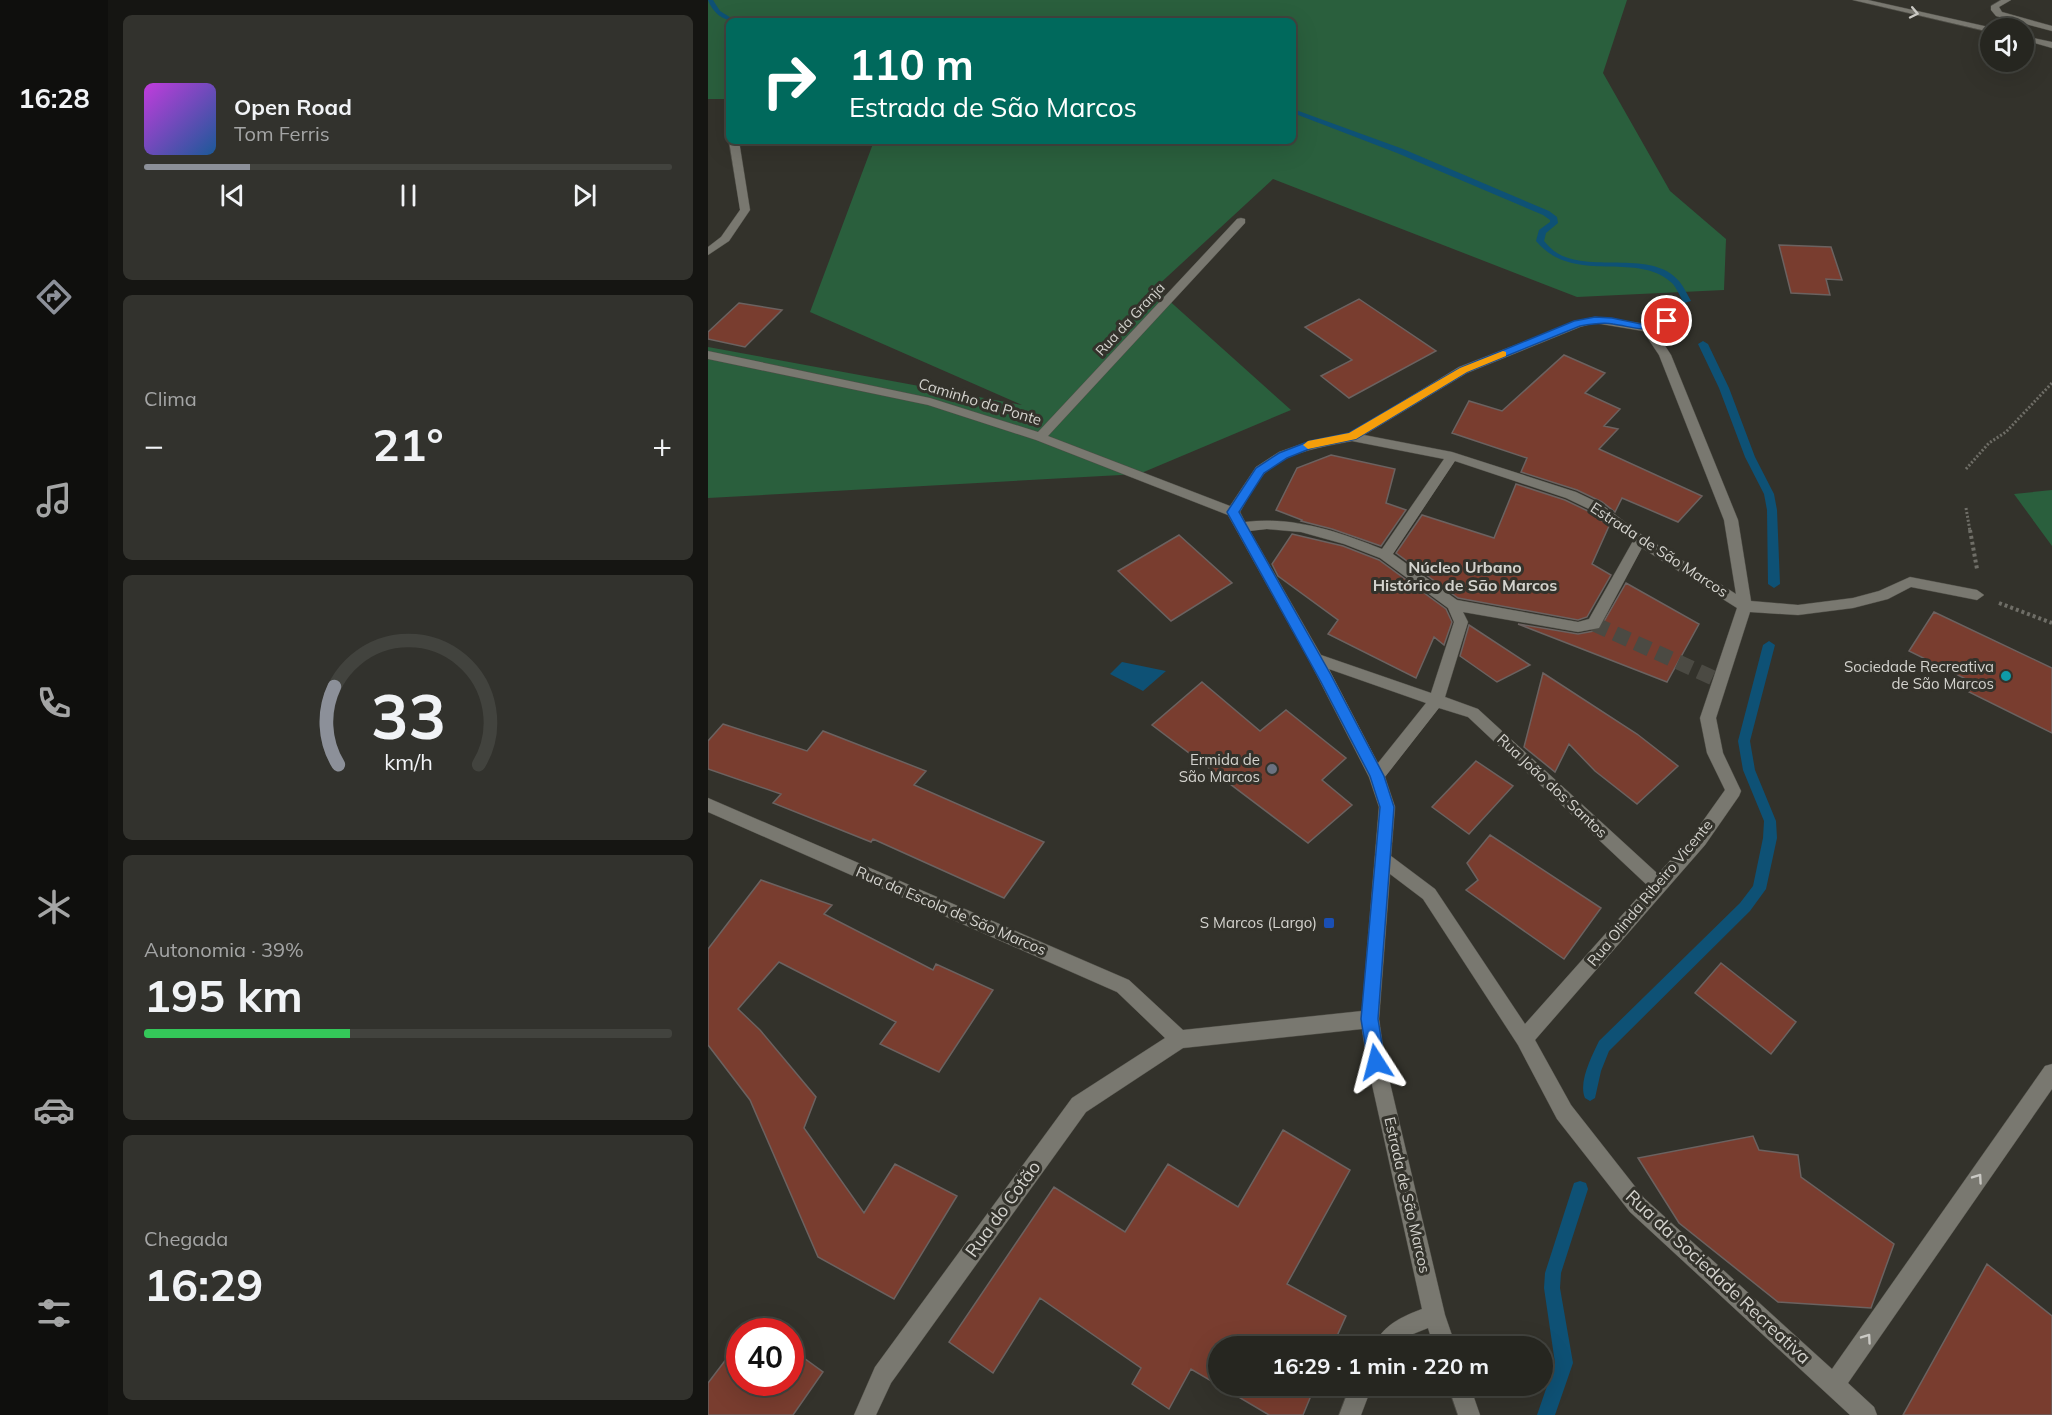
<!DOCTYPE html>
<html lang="pt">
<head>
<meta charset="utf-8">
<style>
	:root { --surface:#262620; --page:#32322d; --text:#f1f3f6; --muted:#a4a5a5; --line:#42433e; --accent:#8c9099 }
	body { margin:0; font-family:Mulish,sans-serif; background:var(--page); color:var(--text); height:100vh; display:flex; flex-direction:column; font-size:22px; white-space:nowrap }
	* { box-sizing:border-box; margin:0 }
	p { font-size:20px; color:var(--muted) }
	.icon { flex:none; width:33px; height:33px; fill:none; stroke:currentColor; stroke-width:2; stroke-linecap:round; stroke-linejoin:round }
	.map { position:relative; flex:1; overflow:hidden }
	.drawer { display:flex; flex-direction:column; gap:15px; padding:15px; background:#151512; width:600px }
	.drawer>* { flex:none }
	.guide { position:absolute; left:18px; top:18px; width:570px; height:126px; border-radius:9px; box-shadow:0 6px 24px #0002,0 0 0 2px var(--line); background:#00695c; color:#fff; overflow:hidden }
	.controls { position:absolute; left:1272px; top:18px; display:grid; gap:12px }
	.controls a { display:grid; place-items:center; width:54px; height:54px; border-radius:50%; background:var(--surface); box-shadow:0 6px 24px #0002,0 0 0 2px var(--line); font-size:30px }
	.speed { position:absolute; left:18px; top:1318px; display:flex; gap:12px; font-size:30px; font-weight:700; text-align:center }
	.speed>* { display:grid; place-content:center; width:78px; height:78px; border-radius:50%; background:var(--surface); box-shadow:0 6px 24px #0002,0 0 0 2px var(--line); line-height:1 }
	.speed .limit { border:9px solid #d22; background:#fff; color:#111 }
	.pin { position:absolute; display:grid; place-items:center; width:51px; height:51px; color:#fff; margin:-26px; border:3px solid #fff; border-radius:50%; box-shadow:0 2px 6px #0007 }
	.me { position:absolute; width:66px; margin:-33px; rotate:351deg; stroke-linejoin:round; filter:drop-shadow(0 0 4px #0008) }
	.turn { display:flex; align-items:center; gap:21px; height:126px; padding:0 24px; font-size:27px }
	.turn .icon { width:78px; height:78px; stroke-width:2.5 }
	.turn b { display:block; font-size:42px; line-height:51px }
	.big { font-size:45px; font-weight:700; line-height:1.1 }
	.drawer .widget { flex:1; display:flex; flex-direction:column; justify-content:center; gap:9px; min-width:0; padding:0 21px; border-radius:9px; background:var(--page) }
	.drawer .dial { align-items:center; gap:0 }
	.dial svg { height:156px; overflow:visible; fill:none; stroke:var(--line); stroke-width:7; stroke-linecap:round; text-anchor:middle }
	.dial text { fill:var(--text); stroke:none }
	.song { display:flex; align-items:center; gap:18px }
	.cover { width:72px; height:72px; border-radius:9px; background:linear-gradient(135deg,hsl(290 70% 55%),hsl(210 70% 35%)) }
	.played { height:6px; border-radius:3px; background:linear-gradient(90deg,var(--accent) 20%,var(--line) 20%) }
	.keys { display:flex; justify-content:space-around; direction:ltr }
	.heat { display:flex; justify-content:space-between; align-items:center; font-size:33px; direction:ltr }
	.charge { height:9px; border-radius:4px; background:linear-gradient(90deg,#34c759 39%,var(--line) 0) }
	.trip { position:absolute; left:500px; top:1336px; width:345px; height:60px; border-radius:30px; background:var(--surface); box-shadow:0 6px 24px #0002,0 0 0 2px var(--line); font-weight:700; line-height:60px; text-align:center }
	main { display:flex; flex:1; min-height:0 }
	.dock { display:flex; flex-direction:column; width:108px; justify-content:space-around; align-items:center; background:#0f0f0d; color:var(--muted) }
	.dock .icon { width:42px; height:42px }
	.dock .active { color:var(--accent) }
	.dock b { font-size:27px; color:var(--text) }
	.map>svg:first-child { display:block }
	.green { fill:#2a5f3d }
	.water { fill:#0e5175 }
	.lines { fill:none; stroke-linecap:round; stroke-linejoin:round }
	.stream { fill:#0e5175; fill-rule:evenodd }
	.building { fill:#793d2f; stroke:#6b6260; stroke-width:1.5 }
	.minor-tunnel { stroke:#4b4a43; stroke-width:15; stroke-dasharray:15 8; stroke-linecap:butt }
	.minor-casing { stroke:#4f4e47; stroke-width:1 }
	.path-far1 { stroke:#6f6e67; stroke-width:3; stroke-dasharray:2 2; stroke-linecap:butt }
	.path { stroke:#6f6e67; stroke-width:4; stroke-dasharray:3 3; stroke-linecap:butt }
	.minor { fill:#797870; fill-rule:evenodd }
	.oneway { stroke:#cac9c4 }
	.route { fill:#1a73e8; stroke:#114b97; stroke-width:1.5 }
	.slow { fill:#f59e0b }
	.culture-dot { fill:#0f9aa8; stroke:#33322b; stroke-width:2 }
	.worship-dot { fill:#6b7280; stroke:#33322b; stroke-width:2 }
	.transit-dot { fill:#1a4fb4; stroke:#33322b; stroke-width:2 }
	.labels { text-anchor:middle; stroke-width:6; stroke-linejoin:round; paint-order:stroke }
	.far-street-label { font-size:14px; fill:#d3d2cd; stroke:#33322b }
	.street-label { font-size:15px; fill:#d3d2cd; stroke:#33322b }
	.poi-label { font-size:15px; fill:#d3d2cd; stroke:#33322b; text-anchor:end }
	.neighbourhood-label { font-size:16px; font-weight:bold; fill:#d3d2cd; stroke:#33322b }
	.near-street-label { font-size:18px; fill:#d3d2cd; stroke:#33322b }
</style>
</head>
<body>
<main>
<nav class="dock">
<b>16:28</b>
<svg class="icon active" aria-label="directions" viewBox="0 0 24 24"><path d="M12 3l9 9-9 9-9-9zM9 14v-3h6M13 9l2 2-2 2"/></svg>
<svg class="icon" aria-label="music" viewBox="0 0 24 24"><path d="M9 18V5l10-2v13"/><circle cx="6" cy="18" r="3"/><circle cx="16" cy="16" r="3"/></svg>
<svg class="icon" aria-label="phone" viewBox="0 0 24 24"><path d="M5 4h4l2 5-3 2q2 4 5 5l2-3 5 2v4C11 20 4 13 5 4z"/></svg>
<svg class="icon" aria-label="climate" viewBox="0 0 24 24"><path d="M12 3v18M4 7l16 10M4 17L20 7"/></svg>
<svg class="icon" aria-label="car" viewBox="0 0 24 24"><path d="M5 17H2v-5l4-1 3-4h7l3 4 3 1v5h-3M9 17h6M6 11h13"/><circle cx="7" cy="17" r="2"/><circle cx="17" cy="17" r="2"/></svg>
<svg class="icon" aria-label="filters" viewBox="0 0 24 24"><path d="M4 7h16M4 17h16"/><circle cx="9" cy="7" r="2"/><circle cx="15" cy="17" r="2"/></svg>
</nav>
<section class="drawer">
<div class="widget">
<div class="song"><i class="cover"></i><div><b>Open Road</b><p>Tom Ferris</p></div></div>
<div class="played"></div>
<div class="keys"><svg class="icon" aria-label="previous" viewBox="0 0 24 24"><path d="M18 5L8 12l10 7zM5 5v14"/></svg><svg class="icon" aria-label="pause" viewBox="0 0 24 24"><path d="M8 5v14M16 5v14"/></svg><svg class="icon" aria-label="next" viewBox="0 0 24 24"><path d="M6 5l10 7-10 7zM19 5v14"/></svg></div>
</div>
<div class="widget"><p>Clima</p>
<div class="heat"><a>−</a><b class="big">21°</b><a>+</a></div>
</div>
<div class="widget dial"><svg viewBox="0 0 100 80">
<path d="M14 69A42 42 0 1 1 86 69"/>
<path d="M14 69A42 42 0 0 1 12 29" stroke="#8c9099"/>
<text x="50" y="56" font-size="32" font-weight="700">33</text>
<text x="50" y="72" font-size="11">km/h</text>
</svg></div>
<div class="widget"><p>Autonomia · 39%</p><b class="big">195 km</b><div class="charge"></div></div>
<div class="widget"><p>Chegada</p><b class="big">16:29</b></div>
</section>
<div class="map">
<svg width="1344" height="1415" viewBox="0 0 1344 1415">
	<rect width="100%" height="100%" fill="#33322b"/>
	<!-- green -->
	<path class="green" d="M0,0h919l-24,73 67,118 56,48 -2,51 -147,7 -304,-118 -118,109 136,122 -152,64 -431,24v-151l314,58 -212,-93 64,-171h419v-120h-564v78h-21z
		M1344,490v56l-38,-52z"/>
	<!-- water -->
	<path class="water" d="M414,662l44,9 -23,20 -33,-17z"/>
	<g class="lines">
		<!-- stream -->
		<path class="stream" d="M0,0h5l7,11 16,10c-13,0 -23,-8 -28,-21z
			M585,109l110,40 146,62 8,6 1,6 -12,10 -2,8c3,3 6,7 10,10 33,24 97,-3 125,30 5,6 8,13 12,20l-7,2c-4,-6 -7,-15 -12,-20 -34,-33 -99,3 -136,-42l3,-11 11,-8v-2l-7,-5 -146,-62 -104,-40z
			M995,341l5,3 21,44 26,69 19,37 3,16 3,74 -6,4 -6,-4 -1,-74 -3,-16 -19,-37 -26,-69 -21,-44z
			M1061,641l6,4 -25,96 5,29 21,51 1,17 -11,51 -16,22 -141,140 -8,20 -6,27 -5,3 -5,-3c-7,-16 7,-42 14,-57l141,-138 13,-17 10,-48 1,-17 -21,-51 -5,-29 25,-96z
			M872,1181l6,2 2,6 -27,84 -1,15 13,75 -18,52h-18l18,-52 -11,-75 1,-15 27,-84 2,-6z"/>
	</g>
	<!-- building -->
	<path class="building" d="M1071,245l52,2 11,33 -16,-1 4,16 -39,-2z
		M651,299l77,52 -87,47 -28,-22 31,-16 -47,-33z
		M31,303l43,7 -37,37 -37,-8v-7z
		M856,355l41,18 -20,20 35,16 -16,17 14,3 -19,20 103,47 -24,26 -56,-24 -7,14 -13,-10 -25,-12 -56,-18 6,-14 -75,-25 17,-32 33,10z
		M623,455l64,14 -9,34 20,7 -25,36 -49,-17 -31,-8 1,-1 -26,-10 21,-42z
		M808,484l49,16 25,12 19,14 -17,38 19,11 -24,42 -9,3 -120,-22 -62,-45 26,-38 72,23z
		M584,534l51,12 36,14 67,49 6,13 -8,23 -10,-8 -18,41 -88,-44 10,-14 -60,-44 -6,-12z
		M471,535l53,48 -61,38 -53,-50z
		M918,583l73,41 -32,58 -149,-58 60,10 21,-4z
		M1226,612l118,56v65l-83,-41 5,-9 -65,-32z
		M761,625l61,40 -33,17 -37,-26z
		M835,673l94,61 41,32 -41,38 -42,-33 -26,-27 -14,28 -31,-25z
		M494,682l58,49 26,-21 60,48 -24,22 30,25 -44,38 -156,-118z
		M15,724l84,27 16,-20 103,40 -12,14 130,57 -40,56 -131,-59 -2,3 -98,-39 8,-9 -73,-25v-28z
		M768,761l37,25 -44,48 -37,-27z
		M782,835l111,73 -37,51 -98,-69 12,-10 -11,-17z
		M53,880l71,25 -8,9 109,56 3,-6 57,26 -54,82 -59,-28 16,-22 -117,-60 -41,47 22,21 56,67 -12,31 60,85 31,-49 62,32 -63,103 -76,-42 -68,-157 -42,-55v-96z
		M1013,963l75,59 -25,32 -76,-61z
		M575,1130l67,40 -63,114 59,32 -14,31h-114v38l-27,-16 -22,40 -37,-25 9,-16 -101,-70 -47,75 -44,-31 105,-155 71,45 43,-68 70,43z
		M1045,1136l6,14 39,5 3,22 93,67 -23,64 -93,-6 -99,-79 -41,-65z
		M1279,1264l65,52v99h-149z
		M32,1341v42h50v-35l33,24 -30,43h-85v-32z
		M512,1386h95l-12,29h-34z"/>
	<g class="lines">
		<!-- minor-tunnel -->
		<path class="minor-tunnel" d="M886,624l126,57"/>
		<defs>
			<path id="minor" d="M1145,0h15l125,28h-3v4z
				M1293,0h10l-12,7 3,5 50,14v5l-56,-15 -5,-6v-4z
				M1316,36l28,6v6l-28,-8z
				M21,141h10l11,69 -21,31 -21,14v-8l13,-10 19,-27z
				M533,218l4,1v4l-197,213 182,70 26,-39 23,-15 31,-11 39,-7 110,-67 118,-46 18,-4 51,7 21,-6 6,3 -2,2 -17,6 17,26 67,165 13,81 47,4 55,-7 26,-7 31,-14 67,13 7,5 -7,5 -66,-13 -23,12 -35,9 -55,7 -48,-3 -34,106 7,35 18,38 -2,5 -34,49 -170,195 36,65 73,93 188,171 213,-303 7,-2v25l-204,294 26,24 3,8h-27l-220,-203 -73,-93 -39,-74 -95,-146 -33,-25 -11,145 6,43 60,253 11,32h-22l-6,-19 -20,8 -10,11h-25c10,-22 28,-30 49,-38l-55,-247 -5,-33 -179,19 -97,64 -195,271 -15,32h-22l21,-48 197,-269 93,-60 -48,-46 -409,-180v-14l421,182 54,50 179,-19 17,-204 -10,-30 -59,-115 -82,-147 -192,-75 -108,-35 -220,-46v-8l222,47 108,34 199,-213zM887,323l48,8 16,24 65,165 12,74 -91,-57 -44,-33 -25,-12 -124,-40 -88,-17 103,-62 113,-46zM644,441l92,18 -62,90c-45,-18 -89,-33 -137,-27l-5,-10c7,-12 15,-29 25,-39 23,-22 58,-26 87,-32zM747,461l111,37 25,12 42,31 -44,78 -11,3 -121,-22 -64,-46zM559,529l34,3 43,12 36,14 68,50 6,14 -23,71 -110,-38 -71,-124zM934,548l95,60 -37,110 7,35 18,37 -32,45 -35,39 -180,-165 -33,-12 23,-75 -5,-10 115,20 21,-4zM621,669l97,34 -48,60zM731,708l29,9 180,169 -123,138 -90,-135 -44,-33 4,-49 -10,-30z
				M642,1386h22l-11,29h-22z
				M740,1386h22l10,29h-22z"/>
		</defs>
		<!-- minor casing -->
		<use href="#minor" class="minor-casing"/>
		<!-- path-far1 -->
		<path class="path-far1" d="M1258,469l23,-26 17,-11 46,-49
			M1258,508l4,23"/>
		<!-- path -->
		<path class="path" d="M1262,530l7,39
			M1291,603l53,20"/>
		<!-- minor -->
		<use href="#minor" class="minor"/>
	</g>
	<!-- one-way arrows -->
	<defs><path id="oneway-chevron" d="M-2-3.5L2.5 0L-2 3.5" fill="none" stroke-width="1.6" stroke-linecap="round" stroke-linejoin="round" transform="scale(1.5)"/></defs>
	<g class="oneway">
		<use href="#oneway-chevron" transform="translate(1206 13) rotate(12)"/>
		<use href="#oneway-chevron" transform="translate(1270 1178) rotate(-55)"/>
		<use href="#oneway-chevron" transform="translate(1159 1338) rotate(-55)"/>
	</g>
	<!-- route -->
	<path class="route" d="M887,317l17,1 34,7 21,-7 5,3c-18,15 -38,6 -59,3 -11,-2 -22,0 -33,2l-113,46 -111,67 -44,9 -25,10 -23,15 -25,39 92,163 53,101 10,31 -16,212 7,43 -3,6 -6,2 -6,-2 -2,-6 -7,-43 19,-212 -10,-31 -49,-94 -94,-170 29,-44 23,-15 31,-12 39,-8 111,-65 114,-47z"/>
	<!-- slow -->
	<path class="slow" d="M795,351l3,1v4l-39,16 -111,67 -48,10 -5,-4 5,-4 41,-8 111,-65z"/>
	<!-- markers -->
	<circle class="culture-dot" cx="1298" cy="676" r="6"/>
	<circle class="worship-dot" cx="564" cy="769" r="6"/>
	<rect class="transit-dot" x="615" y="917" width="12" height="12" rx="3"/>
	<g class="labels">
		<!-- far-street labels -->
		<g class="far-street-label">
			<text transform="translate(422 319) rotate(-47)" y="5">Rua da Granja</text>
		</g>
		<!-- street labels -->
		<g class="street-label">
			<text transform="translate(272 402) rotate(17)" y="5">Caminho da Ponte</text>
			<text transform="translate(951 550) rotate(33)" y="5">Estrada de São Marcos</text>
			<text transform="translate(844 786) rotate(43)" y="5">Rua João dos Santos</text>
			<text transform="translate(942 893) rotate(-50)" y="5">Rua Olinda Ribeiro Vicente</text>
			<text transform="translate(243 911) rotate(23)" y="5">Rua da Escola de São Marcos</text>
			<text transform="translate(699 1195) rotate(77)" y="5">Estrada de São Marcos</text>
		</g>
		<!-- poi labels -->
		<g class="poi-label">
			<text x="1286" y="672">Sociedade Recreativa<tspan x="1286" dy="17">de São Marcos</tspan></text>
			<text x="552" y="765">Ermida de<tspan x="552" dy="17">São Marcos</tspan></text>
			<text x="609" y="928">S Marcos (Largo)</text>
		</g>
		<!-- neighbourhood labels -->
		<g class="neighbourhood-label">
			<text x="757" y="573">Núcleo Urbano<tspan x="757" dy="18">Histórico de São Marcos</tspan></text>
		</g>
		<!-- near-street labels -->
		<g class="near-street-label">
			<text transform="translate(295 1209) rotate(-54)" y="6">Rua do Cotão</text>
			<text transform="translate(1010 1277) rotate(43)" y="6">Rua da Sociedade Recreativa</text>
		</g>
	</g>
</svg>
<div class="controls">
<a><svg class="icon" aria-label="sound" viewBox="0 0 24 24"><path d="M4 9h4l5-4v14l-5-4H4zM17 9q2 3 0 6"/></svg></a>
</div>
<div class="speed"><div class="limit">40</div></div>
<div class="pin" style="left:959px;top:321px;background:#d93025"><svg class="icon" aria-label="arrive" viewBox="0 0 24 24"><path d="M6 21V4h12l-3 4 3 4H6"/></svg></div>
<svg class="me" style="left:668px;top:1062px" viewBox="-20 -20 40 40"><path d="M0-17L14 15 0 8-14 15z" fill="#1a73e8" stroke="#fff" stroke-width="4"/></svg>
<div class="trip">16:29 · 1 min · 220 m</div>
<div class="guide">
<div class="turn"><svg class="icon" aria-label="right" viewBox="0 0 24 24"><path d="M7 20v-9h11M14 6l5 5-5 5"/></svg><div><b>110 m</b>Estrada de São Marcos</div></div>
</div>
</div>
</main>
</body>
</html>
